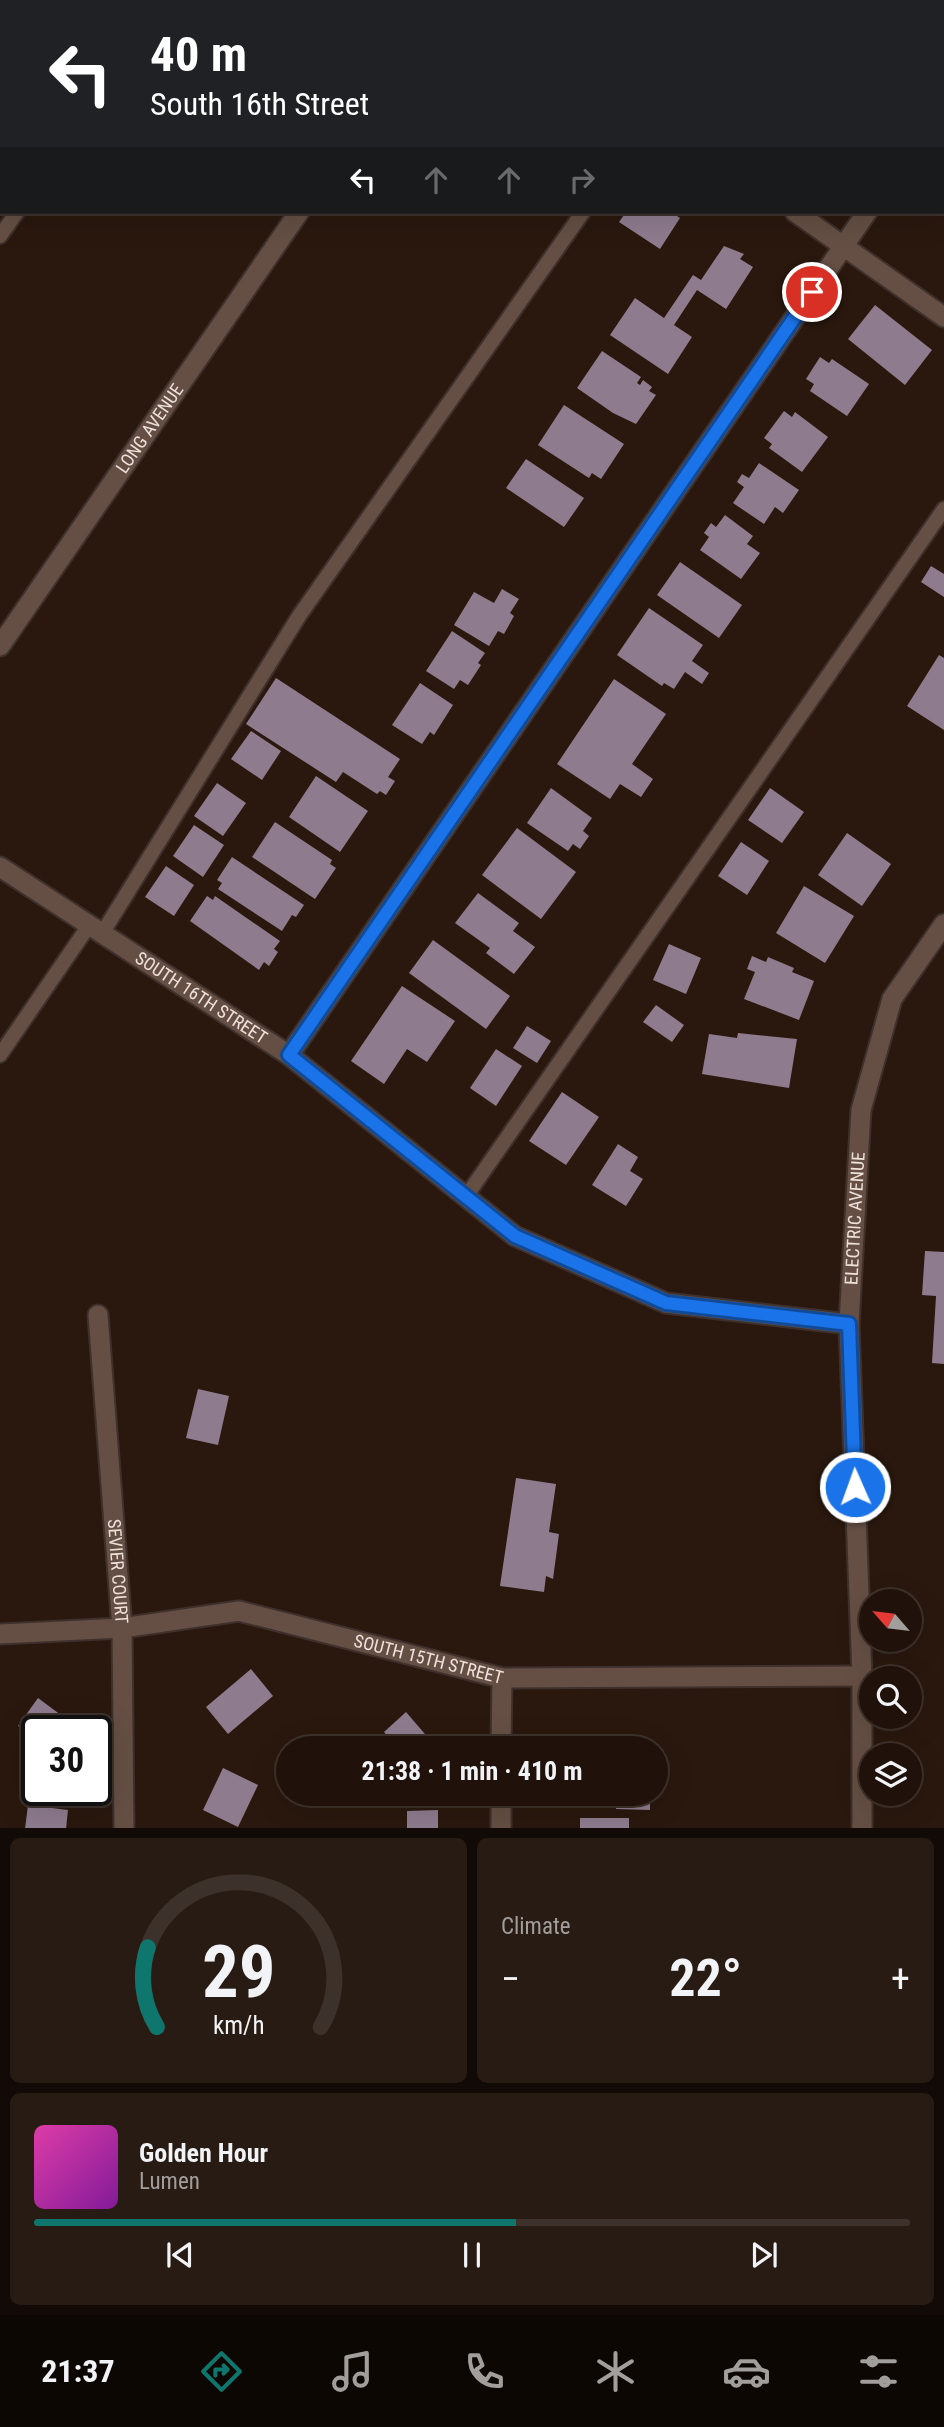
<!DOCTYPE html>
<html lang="en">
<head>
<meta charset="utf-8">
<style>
	:root { --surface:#20120a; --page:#281b13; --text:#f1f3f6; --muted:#a29e9c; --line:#3d322b; --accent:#0f766e }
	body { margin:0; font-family:"Roboto Condensed",sans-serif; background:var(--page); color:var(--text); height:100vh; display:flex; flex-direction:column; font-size:26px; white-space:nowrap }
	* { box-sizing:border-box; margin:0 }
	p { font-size:23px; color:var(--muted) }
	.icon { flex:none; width:38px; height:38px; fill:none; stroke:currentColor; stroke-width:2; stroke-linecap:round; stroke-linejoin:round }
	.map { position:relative; height:1828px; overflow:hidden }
	.side { display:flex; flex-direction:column; gap:10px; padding:10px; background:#120a06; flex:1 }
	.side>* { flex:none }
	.guide { position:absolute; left:0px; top:0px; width:945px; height:214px; box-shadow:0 7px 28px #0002,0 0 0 2px var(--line); background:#202124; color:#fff; overflow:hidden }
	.needle { width:46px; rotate:298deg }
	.tools { position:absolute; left:859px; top:1589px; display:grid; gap:14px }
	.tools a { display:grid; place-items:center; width:63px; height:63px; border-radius:50%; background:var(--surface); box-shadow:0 7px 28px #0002,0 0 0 2px var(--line); font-size:35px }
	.speed { position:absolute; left:21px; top:1715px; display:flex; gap:14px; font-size:35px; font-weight:700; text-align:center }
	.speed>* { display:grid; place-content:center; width:91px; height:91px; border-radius:50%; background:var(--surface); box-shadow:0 7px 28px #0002,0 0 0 2px var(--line); line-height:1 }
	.speed .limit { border:4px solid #111; border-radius:10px; background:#fff; color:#111 }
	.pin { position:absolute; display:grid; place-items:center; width:60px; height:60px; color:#fff; margin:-30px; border:4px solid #fff; border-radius:50%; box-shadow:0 2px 7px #0007 }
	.me { position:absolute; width:77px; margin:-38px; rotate:358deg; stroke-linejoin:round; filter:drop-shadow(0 0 5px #0008) }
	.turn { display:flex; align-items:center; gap:24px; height:147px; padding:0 35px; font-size:32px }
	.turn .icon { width:91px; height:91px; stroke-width:2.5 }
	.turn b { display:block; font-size:49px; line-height:60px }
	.lanes { display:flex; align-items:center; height:66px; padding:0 35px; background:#0003; justify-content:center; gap:35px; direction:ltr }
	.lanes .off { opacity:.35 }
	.big { font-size:52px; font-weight:700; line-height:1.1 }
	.side .card { flex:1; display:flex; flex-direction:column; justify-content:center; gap:10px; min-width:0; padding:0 24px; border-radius:10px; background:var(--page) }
	.side .dial { align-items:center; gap:0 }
	.dial svg { height:182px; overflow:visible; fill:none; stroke:var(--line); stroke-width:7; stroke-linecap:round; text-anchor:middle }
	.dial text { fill:var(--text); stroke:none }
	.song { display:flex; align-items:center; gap:21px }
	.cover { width:84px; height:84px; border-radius:10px; background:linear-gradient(135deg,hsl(320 70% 55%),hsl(290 70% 35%)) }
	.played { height:7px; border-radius:4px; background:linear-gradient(90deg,var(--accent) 55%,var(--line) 55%) }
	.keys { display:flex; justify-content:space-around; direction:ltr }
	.heat { display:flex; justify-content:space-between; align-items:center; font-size:38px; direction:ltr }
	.side .tiles { flex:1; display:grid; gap:10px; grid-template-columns:1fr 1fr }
	.card:last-child { grid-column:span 2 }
	.trip { position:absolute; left:276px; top:1736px; width:392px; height:70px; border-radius:35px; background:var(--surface); box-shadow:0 7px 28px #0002,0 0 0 2px var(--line); font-weight:700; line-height:70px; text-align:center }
	.tab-bar { display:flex; height:112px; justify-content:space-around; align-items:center; background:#0d0704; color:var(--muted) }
	.tab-bar .icon { width:49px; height:49px }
	.tab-bar .on { color:var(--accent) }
	.tab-bar b { font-size:32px; color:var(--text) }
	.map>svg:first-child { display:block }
	.building { fill:#8e7c8e }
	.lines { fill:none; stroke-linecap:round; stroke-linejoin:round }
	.service-casing { stroke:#3e302c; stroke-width:18 }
	.minor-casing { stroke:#3e302c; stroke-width:23 }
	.service { stroke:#654f44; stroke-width:14 }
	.minor { stroke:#654f44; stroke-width:19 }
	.route-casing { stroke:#114b97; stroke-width:18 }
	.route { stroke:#1a73e8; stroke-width:12 }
	.labels { text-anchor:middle; stroke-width:7; stroke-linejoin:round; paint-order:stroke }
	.street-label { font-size:18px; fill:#eee1da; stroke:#0d0603 }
</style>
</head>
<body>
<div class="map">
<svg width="944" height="1829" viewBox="0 0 944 1829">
	<rect width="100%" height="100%" fill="#2a180e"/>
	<!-- building -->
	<path class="building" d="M626,212h45l9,6 -20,31 -41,-27z
		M724,246l20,8 -4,5 13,8 -27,42 -29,-19 -23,35 18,12 -24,37 -58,-39 25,-37 29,20 29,-43 8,5z
		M875,305l57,45 -27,35 -57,-46z
		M602,351l39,26 -4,6 3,2 3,-5 9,7 -3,4 7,4 -20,29 -23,-11 -36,-25z
		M820,357l9,6 3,-4 37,25 -22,32 -37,-25 4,-7 -8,-5z
		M564,405l60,39 -23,35 -9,-6 -3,5 -51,-33z
		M784,411l8,6 3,-5 33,25 -26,35 -33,-24 3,-4 -8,-6z
		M526,459l58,39 -20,29 -58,-39z
		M759,463l40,27 -16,23 -8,-6 -11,17 -31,-21 11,-16 -7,-5 5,-8 7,4z
		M725,515l28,21 -6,8 13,9 -19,26 -41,-29 9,-13 -5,-4 7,-10 5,4z
		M680,562l62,43 -23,33 -62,-43z
		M931,566l13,8v23l-23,-15z
		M502,589l17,10 -9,14 4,3 -10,18 -6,-3 -9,15 -35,-21 20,-33 20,11z
		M649,608l54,37 -11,16 17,12 -7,11 -17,-12 -11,17 -10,-6 -2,3 -45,-31z
		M452,631l33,22 -7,10 3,2 -13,20 -8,-5 -6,9 -28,-18z
		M939,655l5,3v72l-37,-24z
		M276,678l124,81 -12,18 7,4 -9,14 -6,-4 -3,3 -34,-22 -7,10 -90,-58z
		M614,679l52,35 -34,50 21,15 -12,18 -21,-13 -10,15 -53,-35z
		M420,683l33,22 -19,30 -4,-3 -8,12 -30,-19z
		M251,731l30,20 -19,29 -31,-21z
		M316,776l52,35 -28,41 -51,-35z
		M217,783l29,20 -23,33 -29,-20z
		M551,788l41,30 -9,13 6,5 -9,13 -7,-5 -5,7 -41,-28z
		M770,788l34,24 -22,31 -34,-23z
		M275,822l57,38 -2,4 6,4 -21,31 -63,-42z
		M194,825l30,20 -21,32 -30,-21z
		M517,828l59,44 -35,47 -59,-44z
		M847,833l44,31 -29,42 -44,-31z
		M741,842l28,19 -22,34 -29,-19z
		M232,857l72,48 -8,12 -4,-2 -10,16 -64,-42 4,-6 -5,-3z
		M166,866l28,19 -20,31 -29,-19z
		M804,886l50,30 -29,47 -49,-30z
		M478,893l41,30 -6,8 22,16 -21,27 -28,-21 4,-5 -35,-25z
		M207,896l6,4 2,-4 65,45 -6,8 4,3 -9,14 -5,-4 -5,8 -69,-49z
		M433,940l77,56 -24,33 -77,-56z
		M669,944l32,14 -15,36 -33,-14z
		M752,956l14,6 2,-5 26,11 -2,4 22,9 -15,39 -55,-21 11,-27 -8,-3z
		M402,986l53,35 -28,41 -20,-13 -23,35 -33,-23z
		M656,1005l28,20 -12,17 -29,-20z
		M527,1026l24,15 -14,22 -24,-15z
		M738,1033l59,6 -8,49 -87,-14 7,-40 28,4z
		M496,1049l26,17 -26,40 -26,-18z
		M562,1092l37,25 -33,48 -37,-24z
		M618,1144l20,13 -8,14 13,8 -17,27 -34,-21z
		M925,1251l19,1v112l-12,-1 4,-67 -14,-1z
		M198,1389l31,7 -11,49 -32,-7z
		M516,1478l40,6 -7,48 10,2 -6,45 -7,-3 -2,16 -44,-6z
		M251,1669l22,27 -45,38 -22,-27z
		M38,1698l31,23 -7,10h-25v8l-19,-13z
		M406,1712l31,36h-40l-13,-16z
		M223,1768l35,17 -20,42 -35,-17z
		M617,1794h33v16l-34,-1z
		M28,1805l40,5 -2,19h-41z
		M438,1810v19h-31v-18z
		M580,1818h49v11h-49z"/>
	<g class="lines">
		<defs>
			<path id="service" d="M160,2l1,-2
				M725,2l1,-2
				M0,236l17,-24
				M103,932l196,-316 284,-404
				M0,1055l90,-131
				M465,1198l479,-689"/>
			<g id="minor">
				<path d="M491,0l2,2"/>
				<path d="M444,2l1,-2"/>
				<path d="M943,100l1,-1"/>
				<path d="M795,212l149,105"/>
				<path id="s1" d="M0,646l299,-434"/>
				<path id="s2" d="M0,867l289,188 226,181 151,67 183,21"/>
				<path d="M289,1055l578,-843"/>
				<path id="s3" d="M98,1315l24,313 2,201"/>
				<path id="s4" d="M0,1634l122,-6 117,-17 263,67 360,-2"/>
				<path d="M501,1748l1,-70"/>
				<path d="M501,1829v-35"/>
				<path id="s5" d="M862,1829v-153l-13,-352 12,-214 31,-111 52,-75"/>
			</g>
		</defs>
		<!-- service casing -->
		<use href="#service" class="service-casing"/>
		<!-- minor casing -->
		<use href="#minor" class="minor-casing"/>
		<!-- service -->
		<use href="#service" class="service"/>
		<!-- minor -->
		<use href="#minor" class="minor"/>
	</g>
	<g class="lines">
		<defs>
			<path id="route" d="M812,292l-523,763 226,181 151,67 183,21 6,163"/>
		</defs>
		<!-- route casing -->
		<use href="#route" class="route-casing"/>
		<!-- route -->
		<use href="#route" class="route"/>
	</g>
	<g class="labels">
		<!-- street labels -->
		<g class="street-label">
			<text dy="6" stroke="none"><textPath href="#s1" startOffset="264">LONG AVENUE</textPath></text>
			<text dy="6" stroke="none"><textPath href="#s2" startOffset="240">SOUTH 16TH STREET</textPath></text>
			<text dy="6" stroke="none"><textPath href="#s5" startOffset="611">ELECTRIC AVENUE</textPath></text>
			<text dy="6" stroke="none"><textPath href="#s3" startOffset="257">SEVIER COURT</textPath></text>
			<text dy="6" stroke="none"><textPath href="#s4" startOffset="436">SOUTH 15TH STREET</textPath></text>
		</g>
	</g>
</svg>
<div class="tools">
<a><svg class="needle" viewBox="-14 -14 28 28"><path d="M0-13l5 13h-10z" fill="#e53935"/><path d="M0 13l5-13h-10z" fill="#a29e9c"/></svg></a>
<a><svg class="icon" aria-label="search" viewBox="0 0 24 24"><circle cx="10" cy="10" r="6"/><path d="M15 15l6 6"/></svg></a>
<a><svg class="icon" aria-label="layers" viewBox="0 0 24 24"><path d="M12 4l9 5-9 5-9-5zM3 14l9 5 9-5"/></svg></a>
</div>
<div class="speed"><div class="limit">30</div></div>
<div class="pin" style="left:812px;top:292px;background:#d93025"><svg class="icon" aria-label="arrive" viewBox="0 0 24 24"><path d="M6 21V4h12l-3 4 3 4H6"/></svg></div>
<svg class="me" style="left:855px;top:1487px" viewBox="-20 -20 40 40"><circle r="17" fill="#1a73e8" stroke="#fff" stroke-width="3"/><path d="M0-11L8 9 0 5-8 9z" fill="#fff"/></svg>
<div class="trip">21:38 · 1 min · 410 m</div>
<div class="guide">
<div class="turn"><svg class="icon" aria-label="left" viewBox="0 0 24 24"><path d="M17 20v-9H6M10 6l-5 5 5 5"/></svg><div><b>40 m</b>South 16th Street</div></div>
<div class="lanes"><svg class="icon" aria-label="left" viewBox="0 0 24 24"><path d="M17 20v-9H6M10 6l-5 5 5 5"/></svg><svg class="icon off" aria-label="ahead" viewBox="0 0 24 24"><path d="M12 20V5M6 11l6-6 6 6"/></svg><svg class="icon off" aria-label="ahead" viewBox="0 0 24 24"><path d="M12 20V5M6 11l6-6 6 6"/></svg><svg class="icon off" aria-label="right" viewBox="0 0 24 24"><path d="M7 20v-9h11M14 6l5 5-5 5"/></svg></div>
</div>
</div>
<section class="side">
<div class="tiles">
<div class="card dial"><svg viewBox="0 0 100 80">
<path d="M14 69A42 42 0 1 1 86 69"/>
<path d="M14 69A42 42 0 0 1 10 34" stroke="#0f766e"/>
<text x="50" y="56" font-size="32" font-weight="700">29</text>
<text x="50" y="72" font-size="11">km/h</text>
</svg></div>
<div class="card"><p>Climate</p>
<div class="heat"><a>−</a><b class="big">22°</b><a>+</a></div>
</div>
<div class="card">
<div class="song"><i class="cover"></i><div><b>Golden Hour</b><p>Lumen</p></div></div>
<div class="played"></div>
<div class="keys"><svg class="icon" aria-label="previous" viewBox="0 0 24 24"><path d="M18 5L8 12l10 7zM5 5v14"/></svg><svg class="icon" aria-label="pause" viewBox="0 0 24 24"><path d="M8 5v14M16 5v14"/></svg><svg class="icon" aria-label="next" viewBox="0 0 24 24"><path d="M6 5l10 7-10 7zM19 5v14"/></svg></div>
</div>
</div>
</section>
<nav class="tab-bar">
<b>21:37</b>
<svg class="icon on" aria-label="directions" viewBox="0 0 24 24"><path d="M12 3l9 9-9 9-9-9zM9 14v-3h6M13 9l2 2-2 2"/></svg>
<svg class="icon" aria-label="music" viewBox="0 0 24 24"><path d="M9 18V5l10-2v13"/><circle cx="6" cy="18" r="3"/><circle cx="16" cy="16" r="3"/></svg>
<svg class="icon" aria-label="phone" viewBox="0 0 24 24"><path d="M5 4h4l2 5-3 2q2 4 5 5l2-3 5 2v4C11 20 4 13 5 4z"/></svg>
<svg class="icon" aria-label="climate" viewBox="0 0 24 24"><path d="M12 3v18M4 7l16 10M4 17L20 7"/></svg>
<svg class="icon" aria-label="car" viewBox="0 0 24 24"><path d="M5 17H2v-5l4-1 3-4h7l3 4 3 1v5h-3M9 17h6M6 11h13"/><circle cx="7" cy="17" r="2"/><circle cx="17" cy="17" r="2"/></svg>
<svg class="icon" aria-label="filters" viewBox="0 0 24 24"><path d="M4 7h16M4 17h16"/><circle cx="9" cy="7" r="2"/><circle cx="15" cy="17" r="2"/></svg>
</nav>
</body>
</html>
